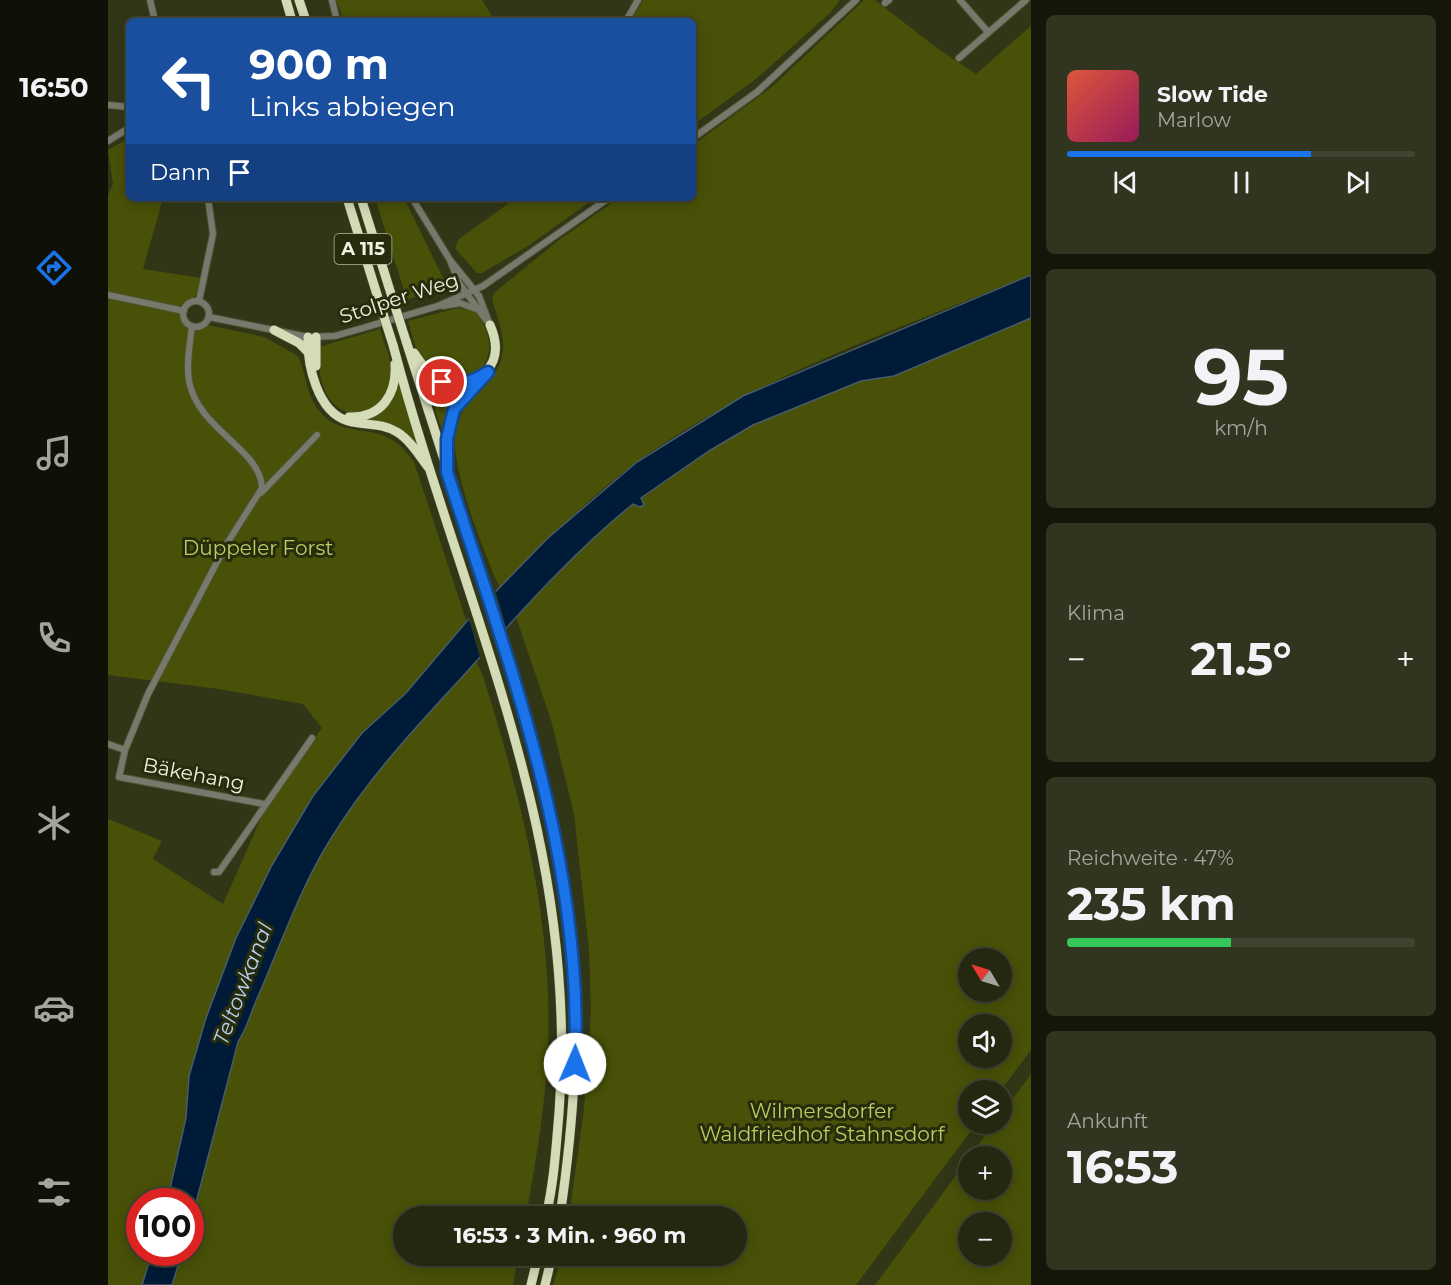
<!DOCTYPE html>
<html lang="de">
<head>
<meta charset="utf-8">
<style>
	:root { --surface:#252811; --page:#31341f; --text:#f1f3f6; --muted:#a3a69f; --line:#424431; --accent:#1a73e8 }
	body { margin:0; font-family:Montserrat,sans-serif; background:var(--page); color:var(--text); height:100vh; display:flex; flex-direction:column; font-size:22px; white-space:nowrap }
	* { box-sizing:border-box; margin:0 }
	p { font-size:20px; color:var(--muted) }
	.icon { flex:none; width:33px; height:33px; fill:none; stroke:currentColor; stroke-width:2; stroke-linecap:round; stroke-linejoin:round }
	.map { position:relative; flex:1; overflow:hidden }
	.sheet { display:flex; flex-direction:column; gap:15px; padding:15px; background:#141609; width:420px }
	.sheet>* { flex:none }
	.hud { position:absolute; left:18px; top:18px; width:570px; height:183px; border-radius:9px; box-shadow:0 3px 15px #0003,0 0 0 2px var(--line); background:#1a4fa0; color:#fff; overflow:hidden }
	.needle { width:39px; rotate:308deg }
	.controls { position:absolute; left:850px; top:948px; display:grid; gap:12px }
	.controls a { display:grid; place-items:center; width:54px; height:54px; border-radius:50%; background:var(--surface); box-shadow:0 3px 15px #0003,0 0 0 2px var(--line); font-size:30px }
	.speed { position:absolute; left:18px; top:1188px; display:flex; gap:12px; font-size:30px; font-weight:700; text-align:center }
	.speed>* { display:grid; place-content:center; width:78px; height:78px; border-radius:50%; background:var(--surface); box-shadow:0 3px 15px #0003,0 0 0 2px var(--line); line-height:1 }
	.speed .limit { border:9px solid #d22; background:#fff; color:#111 }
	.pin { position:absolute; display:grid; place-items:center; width:51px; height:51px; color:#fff; margin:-26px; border:3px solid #fff; border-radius:50%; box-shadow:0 2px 6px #0007 }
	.me { position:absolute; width:66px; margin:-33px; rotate:1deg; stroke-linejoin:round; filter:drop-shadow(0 0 4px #0008) }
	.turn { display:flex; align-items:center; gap:21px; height:126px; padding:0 24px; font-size:27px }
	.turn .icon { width:78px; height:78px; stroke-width:2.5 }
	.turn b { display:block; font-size:42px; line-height:51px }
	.then { display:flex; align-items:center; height:57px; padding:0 24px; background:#0003; gap:12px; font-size:22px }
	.big { font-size:45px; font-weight:700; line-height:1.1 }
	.sheet .tile { flex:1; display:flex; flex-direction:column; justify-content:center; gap:9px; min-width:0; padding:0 21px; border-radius:9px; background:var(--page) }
	.sheet .dial { align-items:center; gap:0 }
	.dial b { font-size:78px; line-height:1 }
	.song { display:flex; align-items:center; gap:18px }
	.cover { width:72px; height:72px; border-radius:9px; background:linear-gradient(135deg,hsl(10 70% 55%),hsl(330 70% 35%)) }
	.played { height:6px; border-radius:3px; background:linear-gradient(90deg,var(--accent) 70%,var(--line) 70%) }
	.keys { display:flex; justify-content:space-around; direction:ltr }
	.heat { display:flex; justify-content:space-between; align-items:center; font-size:33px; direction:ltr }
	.charge { height:9px; border-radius:4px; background:linear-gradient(90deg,#34c759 47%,var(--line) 0) }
	.trip { position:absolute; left:285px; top:1206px; width:354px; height:60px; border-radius:30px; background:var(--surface); box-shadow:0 3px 15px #0003,0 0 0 2px var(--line); font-weight:700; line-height:60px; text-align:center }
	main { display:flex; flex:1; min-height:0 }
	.tabs { display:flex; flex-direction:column; width:108px; justify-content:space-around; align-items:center; background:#0f1007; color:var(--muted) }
	.tabs .icon { width:42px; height:42px }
	.tabs .selected { color:var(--accent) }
	.tabs b { font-size:27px; color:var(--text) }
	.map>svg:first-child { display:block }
	.green { fill:#485107; fill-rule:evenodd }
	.water { fill:#001b37; stroke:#485c6a; stroke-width:1.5 }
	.pier { fill:#313617 }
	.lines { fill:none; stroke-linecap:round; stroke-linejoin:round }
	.minor-casing { stroke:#4f5437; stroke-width:8 }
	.highway-casing { stroke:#4f5437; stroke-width:10 }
	.minor { stroke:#76796b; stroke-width:6 }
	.highway { stroke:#d4dbb7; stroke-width:9 }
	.highway-bridge-casing { stroke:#4f5437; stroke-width:10; stroke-linecap:butt }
	.highway-bridge { stroke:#d4dbb7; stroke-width:9 }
	.route-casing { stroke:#114b97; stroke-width:15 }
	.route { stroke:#1a73e8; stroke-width:10 }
	.labels { text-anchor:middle; stroke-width:6; stroke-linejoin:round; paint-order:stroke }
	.shield { fill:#272c0d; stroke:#b3b7a1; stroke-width:1.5 }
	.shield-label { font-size:18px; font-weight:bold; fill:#eff3e1 }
	.street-label { font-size:20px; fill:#eff3e1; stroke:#272c0d }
	.park-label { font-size:20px; fill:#bcce61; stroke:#272c0d }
	.water-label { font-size:21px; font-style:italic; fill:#b7d4f4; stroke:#272c0d }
</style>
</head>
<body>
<main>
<nav class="tabs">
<b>16:50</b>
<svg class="icon selected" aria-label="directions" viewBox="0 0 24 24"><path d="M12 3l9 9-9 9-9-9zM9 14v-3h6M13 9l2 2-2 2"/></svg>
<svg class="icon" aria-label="music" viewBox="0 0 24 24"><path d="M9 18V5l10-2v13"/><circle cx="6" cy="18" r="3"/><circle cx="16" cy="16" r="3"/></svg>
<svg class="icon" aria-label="phone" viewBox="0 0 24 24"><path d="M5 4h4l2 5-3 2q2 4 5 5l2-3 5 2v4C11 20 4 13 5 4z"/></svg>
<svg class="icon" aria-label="climate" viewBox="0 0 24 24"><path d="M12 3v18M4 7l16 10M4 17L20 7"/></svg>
<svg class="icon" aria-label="car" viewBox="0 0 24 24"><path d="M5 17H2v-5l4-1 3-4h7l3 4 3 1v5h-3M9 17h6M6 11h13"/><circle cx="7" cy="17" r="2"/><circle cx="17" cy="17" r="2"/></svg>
<svg class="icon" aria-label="filters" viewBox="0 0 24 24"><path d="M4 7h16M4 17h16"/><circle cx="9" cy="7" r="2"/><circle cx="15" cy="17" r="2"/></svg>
</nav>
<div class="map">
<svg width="923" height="1285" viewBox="0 0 923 1285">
	<rect width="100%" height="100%" fill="#313617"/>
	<!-- green -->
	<path class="green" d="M228,0h146l13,21h-151z
		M535,0h197l-10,13 -74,66 -63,46v-104h-62z
		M756,0h11l62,48 39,26 55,-48v249c-134,55 -276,101 -394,187 -51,37 -94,82 -136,128 -16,-34 -54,-129 -45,-162 8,-35 50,-46 47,-86 -1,-15 -8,-30 -11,-44l3,-6 64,-52 60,-42h74v-53l80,-59z
		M21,138v60h34l-20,71 58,9 -5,18 -18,11 -1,5 13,19h7l11,-6 56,12 34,19c8,17 8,37 19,52 27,38 65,5 97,54l52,158 -10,17 -50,56 -44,40 -49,63 -56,98 -35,81 -33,101 -3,42 -19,83 -27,1v50l12,1 -10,32h-34v-466l54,22 -9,18 70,45 43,-97 56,-79 -19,-24 -84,-15 -111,-14v-480l5,-11 -5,-34z
		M267,198h29l42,86 -39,16z
		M402,198h85l-64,46 -49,29h-5l-22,-25 4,-9 50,-36z
		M350,308l17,3c41,49 -16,98 -53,49 -7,-10 -10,-27 -14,-39z
		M923,318v732l-30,40h-32v34h7l-120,161h-303l9,-29h174v-40h-167l15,-107 7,-97 -2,-63 -15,-135 -23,-94 -35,-103 79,-81 38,-32h11l-3,-5 68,-48 44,-26 108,-44 33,-5zM861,958h33v34h-33zM861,1024h33v34h-33z
		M272,329c4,15 12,30 12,46 -1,51 -79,60 -73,-28z
		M315,373l45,11 -24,53z
		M289,379l22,70 -9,-10 -52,-20 12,-3z
		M368,661l7,15c37,119 70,243 65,369 -2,58 -12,115 -22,171h-122v40h114l-5,29h-341l10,-32 8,-1 1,-30 47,-180c10,-14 12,-27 19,-42 19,-44 36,-90 58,-134 41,-78 103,-140 161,-205z
		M923,1074v211h-156l94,-127v32h33v-34h-32l24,-32h8v-11zM861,1222h33v34h-33z"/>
	<!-- water -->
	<path class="water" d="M923,275v43l-137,58 -33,5 -108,44 -44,26 -68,47 3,7 -4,2 -7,-3c-62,50 -115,111 -169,171 -48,52 -97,104 -134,165 -31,50 -50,107 -74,161 -6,14 -9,27 -18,41l-47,180 -1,-20h-23l19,-84 3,-42 17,-58 30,-80 36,-73 41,-69 49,-63 44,-40 61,-72 81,-83 89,-76 106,-66z
		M44,1253h30l-10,32h-30z"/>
	<!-- pier -->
	<path class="pier" d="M387,589l12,42 -26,30 -13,-45z"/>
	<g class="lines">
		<defs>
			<path id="minor" d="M42,0l5,21
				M224,0l5,21
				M852,0l28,32
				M777,3l4,-3
				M518,21l12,-21
				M851,58l67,-58
				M0,105l21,2
				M585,138l64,-46 99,-92
				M0,141l21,-13
				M304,198l38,62 29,36 11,29
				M343,263l8,20 27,37
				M0,295l76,16
				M91,301l14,-67 -5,-36
				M75 314a13 13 0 1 1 26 0a13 13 0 1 1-26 0Z
				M335,306l17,-3 16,6
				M101,317l99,20 27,-1 28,-8 75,-22 45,-20 126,-88
				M84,326c-2,18 -6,37 -3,55 9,49 72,68 73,107l-36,57 -78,149 -23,56 -6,27 145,27
				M153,493l56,-58
				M0,744l17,6
				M106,872h5l93,-134"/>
			<path id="highway" d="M178,0l6,21
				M191,0l7,21
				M239,198l32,103
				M253,198l31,99
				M166,330l25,13 9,9
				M200,337c-1,27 9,75 40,84 16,5 33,1 49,11 13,8 22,23 31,35
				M298,341c29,90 58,181 87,271 33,103 66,208 77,316 11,97 4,193 -10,288
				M285,345c69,260 188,491 166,768 -3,34 -5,70 -13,103
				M306,353c15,24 38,42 67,23
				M208,366v-29
				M241,417c33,1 48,-23 46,-53
				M339,461c0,-18 -1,-36 7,-52 17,-32 56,-38 36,-84
				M423,1285l7,-29
				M437,1285l7,-29"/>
		</defs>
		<!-- minor casing -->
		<use href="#minor" class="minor-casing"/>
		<!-- highway casing -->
		<use href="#highway" class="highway-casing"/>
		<!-- minor -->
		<use href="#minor" class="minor"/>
		<!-- highway -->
		<use href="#highway" class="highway"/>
		<defs>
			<path id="highway-bridge" d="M284,297l14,44
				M271,301l14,44"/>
		</defs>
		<!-- highway-bridge casing -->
		<use href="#highway-bridge" class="highway-bridge-casing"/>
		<!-- highway-bridge -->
		<use href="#highway-bridge" class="highway-bridge"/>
	</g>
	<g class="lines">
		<defs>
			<path id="route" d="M334,382c19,4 30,0 46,-10l-34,37 -7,30v33c62,192 137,387 128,592"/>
		</defs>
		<!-- route casing -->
		<use href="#route" class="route-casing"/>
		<!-- route -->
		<use href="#route" class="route"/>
	</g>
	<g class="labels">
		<!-- shield labels -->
		<rect class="shield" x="226.5" y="234" width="57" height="30" rx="4.5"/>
		<g class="shield-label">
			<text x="255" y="255">A 115</text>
		</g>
		<!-- street labels -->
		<g class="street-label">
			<text transform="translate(291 298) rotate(-18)" y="7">Stolper Weg</text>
			<text transform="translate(86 774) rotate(11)" y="7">Bäkehang</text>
		</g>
		<!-- park labels -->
		<g class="park-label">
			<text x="150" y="555">Düppeler Forst</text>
			<text x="714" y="1118">Wilmersdorfer<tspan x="714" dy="23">Waldfriedhof Stahnsdorf</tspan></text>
		</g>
		<!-- water labels -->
		<g class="water-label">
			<text transform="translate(135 984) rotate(-69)" y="7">Teltowkanal</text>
		</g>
	</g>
</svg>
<div class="controls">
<a><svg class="needle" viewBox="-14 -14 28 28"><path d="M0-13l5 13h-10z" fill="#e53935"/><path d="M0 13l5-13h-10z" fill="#a3a69f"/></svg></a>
<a><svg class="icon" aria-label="sound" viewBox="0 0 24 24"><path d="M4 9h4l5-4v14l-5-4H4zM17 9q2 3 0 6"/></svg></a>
<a><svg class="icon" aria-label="layers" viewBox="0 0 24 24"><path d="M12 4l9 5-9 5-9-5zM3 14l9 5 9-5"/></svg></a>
<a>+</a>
<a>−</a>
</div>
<div class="speed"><div class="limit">100</div></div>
<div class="pin" style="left:334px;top:382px;background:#d93025"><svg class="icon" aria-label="arrive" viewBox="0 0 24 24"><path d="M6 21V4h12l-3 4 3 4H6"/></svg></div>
<svg class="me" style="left:467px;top:1064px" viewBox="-20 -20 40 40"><circle r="19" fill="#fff"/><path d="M0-13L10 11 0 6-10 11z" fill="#1a73e8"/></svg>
<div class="trip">16:53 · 3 Min. · 960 m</div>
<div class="hud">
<div class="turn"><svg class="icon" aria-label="left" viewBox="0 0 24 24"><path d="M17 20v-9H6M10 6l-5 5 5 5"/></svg><div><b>900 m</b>Links abbiegen</div></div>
<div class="then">Dann<svg class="icon" aria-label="arrive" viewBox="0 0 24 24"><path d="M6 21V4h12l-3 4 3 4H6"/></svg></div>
</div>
</div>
<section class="sheet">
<div class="tile">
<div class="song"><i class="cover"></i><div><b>Slow Tide</b><p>Marlow</p></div></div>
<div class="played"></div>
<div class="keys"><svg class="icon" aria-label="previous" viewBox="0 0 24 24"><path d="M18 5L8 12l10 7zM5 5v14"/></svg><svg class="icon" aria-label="pause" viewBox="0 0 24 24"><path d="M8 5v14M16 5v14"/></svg><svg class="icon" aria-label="next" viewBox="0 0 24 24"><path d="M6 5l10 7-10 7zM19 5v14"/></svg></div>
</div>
<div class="tile dial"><b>95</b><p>km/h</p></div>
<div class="tile"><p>Klima</p>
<div class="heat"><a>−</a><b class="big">21.5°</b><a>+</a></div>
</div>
<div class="tile"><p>Reichweite · 47%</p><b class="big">235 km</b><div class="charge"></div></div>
<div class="tile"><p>Ankunft</p><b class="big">16:53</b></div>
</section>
</main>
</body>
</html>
